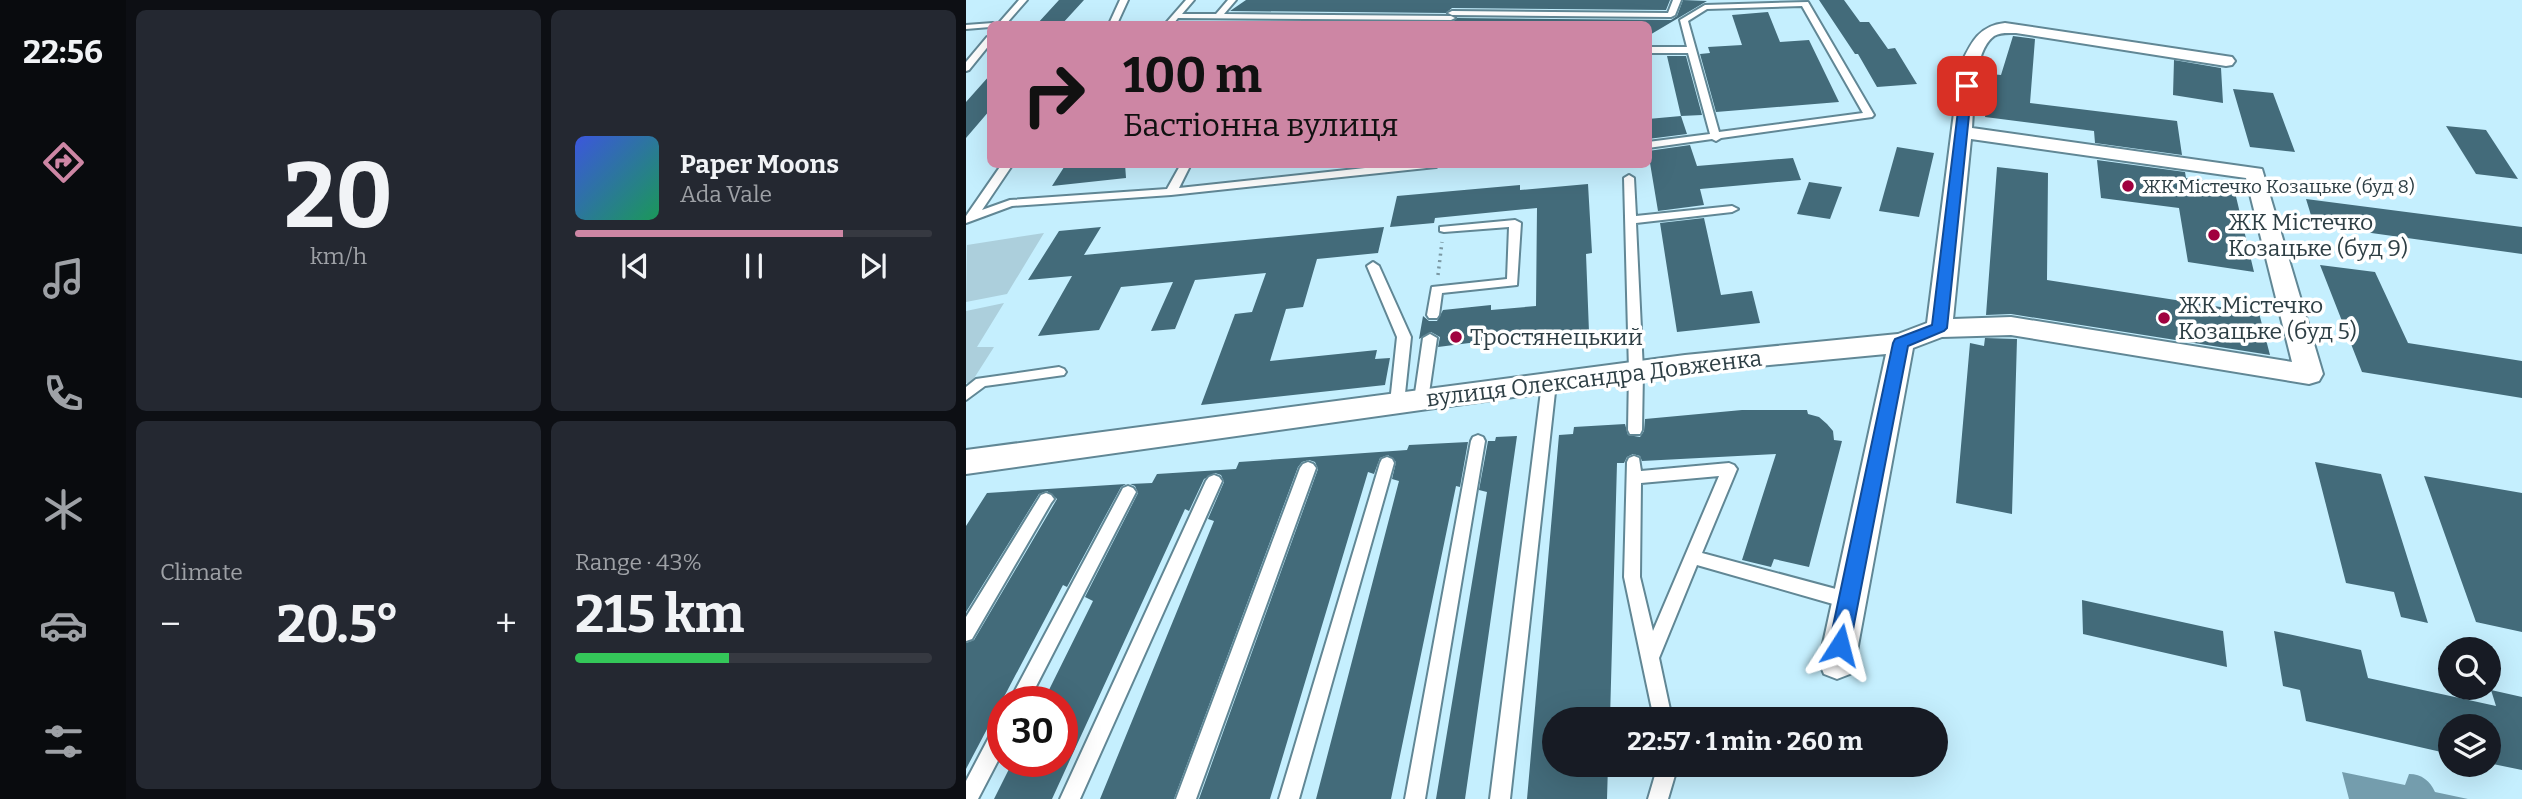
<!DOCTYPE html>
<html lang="en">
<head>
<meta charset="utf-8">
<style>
	:root { --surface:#171b24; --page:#242831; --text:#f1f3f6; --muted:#9ea1a6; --line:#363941; --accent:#cd86a4 }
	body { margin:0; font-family:Bitter,serif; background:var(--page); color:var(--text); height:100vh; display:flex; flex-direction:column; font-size:26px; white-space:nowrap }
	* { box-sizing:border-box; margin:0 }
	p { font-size:23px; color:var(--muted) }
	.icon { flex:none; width:38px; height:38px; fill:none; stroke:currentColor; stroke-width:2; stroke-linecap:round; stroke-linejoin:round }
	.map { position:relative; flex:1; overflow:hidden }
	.sheet { display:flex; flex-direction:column; gap:10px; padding:10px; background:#0d0f14; width:840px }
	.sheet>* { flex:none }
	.hud { position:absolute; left:21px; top:21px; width:665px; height:147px; border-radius:10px; box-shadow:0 7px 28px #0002; background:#cd86a4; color:#111; overflow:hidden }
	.buttons { position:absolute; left:1472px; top:637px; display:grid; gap:14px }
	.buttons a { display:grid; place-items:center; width:63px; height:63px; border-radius:50%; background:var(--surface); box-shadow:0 7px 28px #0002; font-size:35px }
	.speed { position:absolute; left:21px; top:686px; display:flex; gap:14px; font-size:35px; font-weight:700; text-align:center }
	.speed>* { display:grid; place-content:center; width:91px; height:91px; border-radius:50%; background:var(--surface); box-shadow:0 7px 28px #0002; line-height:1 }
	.speed .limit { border:10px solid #d22; background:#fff; color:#111 }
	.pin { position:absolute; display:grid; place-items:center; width:60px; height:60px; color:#fff; margin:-30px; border-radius:14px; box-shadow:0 4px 10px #0006 }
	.me { position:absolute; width:77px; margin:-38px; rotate:9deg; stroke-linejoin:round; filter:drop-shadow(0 0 5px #0008) }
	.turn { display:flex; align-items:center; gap:24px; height:147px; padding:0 21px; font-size:32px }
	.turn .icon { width:91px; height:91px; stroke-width:2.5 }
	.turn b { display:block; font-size:49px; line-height:60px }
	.big { font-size:52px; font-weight:700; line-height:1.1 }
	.sheet .widget { flex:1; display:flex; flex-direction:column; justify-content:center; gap:10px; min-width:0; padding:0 24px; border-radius:10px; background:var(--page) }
	.sheet .dial { align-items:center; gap:0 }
	.dial b { font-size:91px; line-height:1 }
	.song { display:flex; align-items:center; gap:21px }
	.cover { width:84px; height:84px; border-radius:10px; background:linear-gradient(135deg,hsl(230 70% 55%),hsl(150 70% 35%)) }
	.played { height:7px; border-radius:4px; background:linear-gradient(90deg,var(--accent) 75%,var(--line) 75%) }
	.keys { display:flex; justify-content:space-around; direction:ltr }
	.heat { display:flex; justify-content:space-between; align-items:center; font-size:38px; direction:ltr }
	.charge { height:10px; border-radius:5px; background:linear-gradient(90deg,#34c759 43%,var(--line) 0) }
	.sheet .tiles { flex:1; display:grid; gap:10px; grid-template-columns:repeat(2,1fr) }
	.trip { position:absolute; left:576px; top:707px; width:406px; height:70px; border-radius:35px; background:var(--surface); box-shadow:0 7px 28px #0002; font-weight:700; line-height:70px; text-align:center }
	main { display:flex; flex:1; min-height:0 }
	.menu { display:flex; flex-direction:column; width:126px; justify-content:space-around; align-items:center; background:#090b0e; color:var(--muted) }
	.menu .icon { width:49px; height:49px }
	.menu .selected { color:var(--accent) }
	.menu b { font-size:32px; color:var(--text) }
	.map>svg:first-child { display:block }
	.green { fill:#accfdc }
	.water { fill:#749dad }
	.building { fill:#436b7a }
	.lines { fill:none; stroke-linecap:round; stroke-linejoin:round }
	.lane-casing { stroke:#618795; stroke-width:4 }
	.street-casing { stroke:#618795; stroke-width:4 }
	.path { stroke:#7a97a2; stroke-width:3.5; stroke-dasharray:2 4.5; stroke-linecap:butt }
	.lane { fill:#fff; fill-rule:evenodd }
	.street { fill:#fff; fill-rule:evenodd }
	.route { fill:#1a73e8; stroke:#114b97; stroke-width:2 }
	.poi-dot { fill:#a0013f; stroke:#fff; stroke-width:2.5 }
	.labels { text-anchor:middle; stroke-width:7; stroke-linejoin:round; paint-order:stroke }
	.far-poi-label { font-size:19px; fill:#2e3f45; stroke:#fff; text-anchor:start }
	.poi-label { font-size:23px; fill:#2e3f45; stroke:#fff; text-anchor:start }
	.street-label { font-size:23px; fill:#2e3f45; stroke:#fff }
</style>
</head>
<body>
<main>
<nav class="menu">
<b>22:56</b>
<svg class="icon selected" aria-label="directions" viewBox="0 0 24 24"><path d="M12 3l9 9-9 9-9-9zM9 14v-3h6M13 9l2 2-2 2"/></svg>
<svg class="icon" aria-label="music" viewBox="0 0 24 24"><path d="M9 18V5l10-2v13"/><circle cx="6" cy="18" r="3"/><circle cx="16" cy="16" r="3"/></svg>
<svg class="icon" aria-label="phone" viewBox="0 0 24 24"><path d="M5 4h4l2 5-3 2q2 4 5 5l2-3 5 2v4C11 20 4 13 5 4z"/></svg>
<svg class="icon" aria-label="climate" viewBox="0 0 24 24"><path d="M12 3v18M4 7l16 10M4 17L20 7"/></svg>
<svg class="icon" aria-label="car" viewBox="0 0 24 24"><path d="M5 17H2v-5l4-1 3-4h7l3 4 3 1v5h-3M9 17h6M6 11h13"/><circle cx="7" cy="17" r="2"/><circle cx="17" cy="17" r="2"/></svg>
<svg class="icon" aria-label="filters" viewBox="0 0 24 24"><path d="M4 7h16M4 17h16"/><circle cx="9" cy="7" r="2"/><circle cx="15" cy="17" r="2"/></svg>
</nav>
<section class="sheet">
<div class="tiles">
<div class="widget dial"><b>20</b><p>km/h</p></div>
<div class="widget">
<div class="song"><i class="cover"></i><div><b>Paper Moons</b><p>Ada Vale</p></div></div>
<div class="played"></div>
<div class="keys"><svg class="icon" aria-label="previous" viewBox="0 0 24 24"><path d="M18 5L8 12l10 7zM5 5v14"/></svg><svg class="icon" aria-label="pause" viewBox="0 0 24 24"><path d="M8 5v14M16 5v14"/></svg><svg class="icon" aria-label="next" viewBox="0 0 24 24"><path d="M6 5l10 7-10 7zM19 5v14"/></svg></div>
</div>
<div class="widget"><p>Climate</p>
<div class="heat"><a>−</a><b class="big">20.5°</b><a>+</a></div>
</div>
<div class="widget"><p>Range · 43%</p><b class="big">215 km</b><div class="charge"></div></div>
</div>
</section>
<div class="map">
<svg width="1556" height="799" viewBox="0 0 1556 799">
	<rect width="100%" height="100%" fill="#c5effe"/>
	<!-- green -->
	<path class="green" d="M78,233l-37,61 -41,8 1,-57z
		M38,303l-27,44h17l-23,36h-5v-72z"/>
	<!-- water -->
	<path class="water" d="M1376,772l63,13 4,-11c13,0 21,7 26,18l33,7h-119z"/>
	<!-- building -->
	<path class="building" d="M93,0h25l-22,24h-25z
		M280,0h424l-4,10 -214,-2 -6,5 -216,-2z
		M717,0l24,1 -59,35v-12h-472l3,-3 272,2 6,-5 214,2 6,-4z
		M853,0h25l16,22h9l19,27 7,-1 22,36 -40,3 -19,-33h-3z
		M802,12l12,30 29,-2 30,62 -123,10 -16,-58 10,-1 -2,-6 34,-2 -10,-30z
		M1047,36l22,3 -5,64 147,18 5,34 -87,-12 -1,-12 -109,-14 6,-43 10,1z
		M701,56h19l16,59 -21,1 6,18 -39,5v-20l33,-3z
		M1208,60l47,8 2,35 -50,-8z
		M24,75v35l-24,28v-36z
		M1267,89l40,4 22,59 -45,-5z
		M1480,126l40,4 32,49 -42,-5z
		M724,145l7,21 96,-8 8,22 -101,9 4,16 -46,6 -10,-60z
		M931,147l37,6 -15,64 -40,-6z
		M1131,160l88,12 1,6 47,6 21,88 -66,-10 -9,-54 -78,-10z
		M100,164h59l1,14 -74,8z
		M1031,167l51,6 -1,107 212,33 11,42 -259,-41 -25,1z
		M843,182l33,5 -12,32 -33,-5z
		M622,184l4,69 -6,1 3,78 -27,2v-3l-124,16 2,-10 -9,-5 -12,7 4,-23 6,5h8l6,-11 48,-5v5l45,-4 1,-98 -102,10 -1,5 -44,4 7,-31 123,-11v5z
		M1340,199l216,28v27l-208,-29z
		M738,218l17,77 31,-4 8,32 -83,9 -17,-109z
		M135,227l-17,28 300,-28 -6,26 -61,6 -14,48 -17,2 -16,52 107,-11 -2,9 15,-1 -5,27 -184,20 34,-91 17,-2 14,-39 -71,7 -20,49 -24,2 22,-49 -52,5 -22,43 -61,6 34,-60 -44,4 31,-49z
		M1354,265l55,7 33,71 114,18v37l-160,-26z
		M1019,338l32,1 -5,175 -56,-11 14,-160 14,3z
		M776,410h65l1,4 11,3 8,7 6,7 1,9 8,1 -33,126 -35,-8 -3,8 -29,-7 34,-106 -134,7 -2,-5 -7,-2 -6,3 -3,6h-7l-7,256h-56v46h54l-1,34h-80l32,-364 14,-1 1,-7 51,-3 3,11 12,2 4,-6 1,-12z
		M551,436l-52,363h-29l51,-307 -8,-2 9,-49h7l1,-4z
		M502,442l-8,45 -4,-1 -65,313h-75l83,-318 -7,-2 4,-17 -8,-7 -8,3 -6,16 -6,-2 -98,327h-71l119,-330 -3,-7 -6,-2 -7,2 -4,5 -124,332h-74l114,-278 -6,-2 16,-37 -3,-7 -6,-2 -11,6 -15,32 -4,-2 -133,290h-58l19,-38h49v-59h-19l50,-101 -8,-4 53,-104 -3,-7 -5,-2 22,-1 5,-9 79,-5 3,-7 168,-12 2,-5z
		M1349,462l66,12 47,149 -27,-6 -7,-25 -48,-9z
		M1458,476l98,17v139l-46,-10z
		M160,484l-5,3 -54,100 -4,-2 -97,184v-126l8,-3 83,-141 -10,-8 -8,3 -73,118v-86l21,-33z
		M1116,600l141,31 4,36 -144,-33z
		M1308,631l87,19 7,28 128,28 -5,-16 31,7v73l-34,-7v-37h-38v28l-144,-33 -6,-31 -17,-4z"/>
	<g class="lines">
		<defs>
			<path id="lane" d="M53,0h8l-21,24h-8z
				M154,0h8l-11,24h-8z
				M220,0h8l-12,14h34l12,-14h8l-12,14 227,2 4,2 -4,2 -273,-2 -5,6h-8z
				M707,0h8l-6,15 -4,2 -219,-2 -4,-2 4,-2 216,2z
				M842,2l66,113 -2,2 -151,21 -5,3 -4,-2 -64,9v-6l62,-8 -22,-81h-40v-6h39l-7,-27 25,-15zM836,6l61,107 -144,19 -31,-111 19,-12z
				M27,23l-3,4 -24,2v-4z
				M21,37h3v7l-21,26 -3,1v-9z
				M36,164h11l-31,46 28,-10 157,-11 14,-25h10l-12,24 223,-24h39l-5,3 -265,28 -159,11 -46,17v-7z
				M663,175l5,3 2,38 96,-10 6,3 -6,3 -96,11 7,148 -1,59 -2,4h-10l-2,-4 1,-59 -5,-193z
				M549,220l6,3 -4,62 -75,8 -3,22 -2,3h-8l-2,-3 5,-28 75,-8 2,-52 -65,5 -4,-1v-4z
				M407,262l6,4 32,71 -7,66 -7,5 -7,-5 7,-66 -30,-71z
				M464,334l7,4 -9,62 -7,5 -7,-5 9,-62z
				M93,367l5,2 2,3 -2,3 -79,11 -19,14v-13l10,-8z
				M583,378l7,5 -46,416h-20l52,-416z
				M512,435l5,2 2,4 -60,358h-20l66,-358 2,-4z
				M668,456l5,2 2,13 88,-8 5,2 3,4 -35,84 145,39 6,3 3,5 -3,5 -6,3 -150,-43 -38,93 13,61h-18l-30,-142 3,-115 2,-4zM753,476l-66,155 -13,-54 1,-94z
				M421,457l5,2 2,4 -95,336h-20l101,-336 2,-4z
				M342,462l5,2 3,4 -120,331h-20l124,-331 3,-4z
				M248,475l5,2 3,4 -142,318h-20l146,-318 3,-4z
				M162,486l5,2 3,4 -108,210h-19l114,-214z
				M80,493l5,2 3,4 -3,4 -79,136 -6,2v-24l75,-122z
				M37,722v29l-25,48h-12v-18l30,-57z
				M692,765h20l-10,34h-20z"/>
			<path id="street" d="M1039,23l227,34 3,4 -3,4 -6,1 -210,-33c-8,0 -15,-1 -22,3 -21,15 -20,68 -22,92l290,41 61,205 -4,7 -10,3 -298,-49 -69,2 -29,11 -58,314 -5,12 -13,5 -13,-5 -5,-12 67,-308 -201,19 -719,101v-24l719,-95 213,-21 29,-11 33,-257c11,-23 18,-40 45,-43zM1005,139l275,39 46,184 -281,-45 -58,2z"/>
		</defs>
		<!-- lane casing -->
		<use href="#lane" class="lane-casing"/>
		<!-- street casing -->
		<use href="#street" class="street-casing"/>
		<!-- path -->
		<path class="path" d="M472,275l4,-33"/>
		<!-- lane -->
		<use href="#lane" class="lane"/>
		<!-- street -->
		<use href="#street" class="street"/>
	</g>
	<!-- route -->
	<path class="route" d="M1001,82l5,4 -25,242 -3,3 -36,15 -58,299 -3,7 -7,3 -8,-3 -3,-7 64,-302 2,-4 37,-14 29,-239z"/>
	<!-- markers -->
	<g class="poi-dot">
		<circle cx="1162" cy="186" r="7"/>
		<circle cx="1248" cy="235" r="7"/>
		<circle cx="1198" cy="318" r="7"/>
		<circle cx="490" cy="337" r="7"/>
	</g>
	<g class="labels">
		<!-- far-poi labels -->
		<g class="far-poi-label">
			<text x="1176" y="193">ЖК Містечко Козацьке (буд 8)</text>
		</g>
		<!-- poi labels -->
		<g class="poi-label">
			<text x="1262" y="230">ЖК Містечко<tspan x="1262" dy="26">Козацьке (буд 9)</tspan></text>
			<text x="1212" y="313">ЖК Містечко<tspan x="1212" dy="26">Козацьке (буд 5)</tspan></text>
			<text x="504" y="345">Тростянецький</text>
		</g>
		<!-- street labels -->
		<g class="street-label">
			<text transform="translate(628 378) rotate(-7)" y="8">вулиця Олександра Довженка</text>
		</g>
	</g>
</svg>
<div class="buttons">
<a><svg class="icon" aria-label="search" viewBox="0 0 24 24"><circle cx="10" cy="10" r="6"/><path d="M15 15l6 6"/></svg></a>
<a><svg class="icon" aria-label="layers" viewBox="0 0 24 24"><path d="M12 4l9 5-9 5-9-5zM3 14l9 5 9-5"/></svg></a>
</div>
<div class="speed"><div class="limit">30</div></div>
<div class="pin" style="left:1001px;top:86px;background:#d93025"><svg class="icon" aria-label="arrive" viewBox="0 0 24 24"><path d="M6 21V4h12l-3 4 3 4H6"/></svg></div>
<svg class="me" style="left:874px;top:645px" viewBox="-20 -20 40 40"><path d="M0-17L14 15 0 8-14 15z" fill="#1a73e8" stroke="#fff" stroke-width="4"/></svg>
<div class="trip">22:57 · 1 min · 260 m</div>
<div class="hud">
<div class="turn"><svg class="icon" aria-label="right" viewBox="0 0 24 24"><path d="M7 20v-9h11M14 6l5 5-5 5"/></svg><div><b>100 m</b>Бастіонна вулиця</div></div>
</div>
</div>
</main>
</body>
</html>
